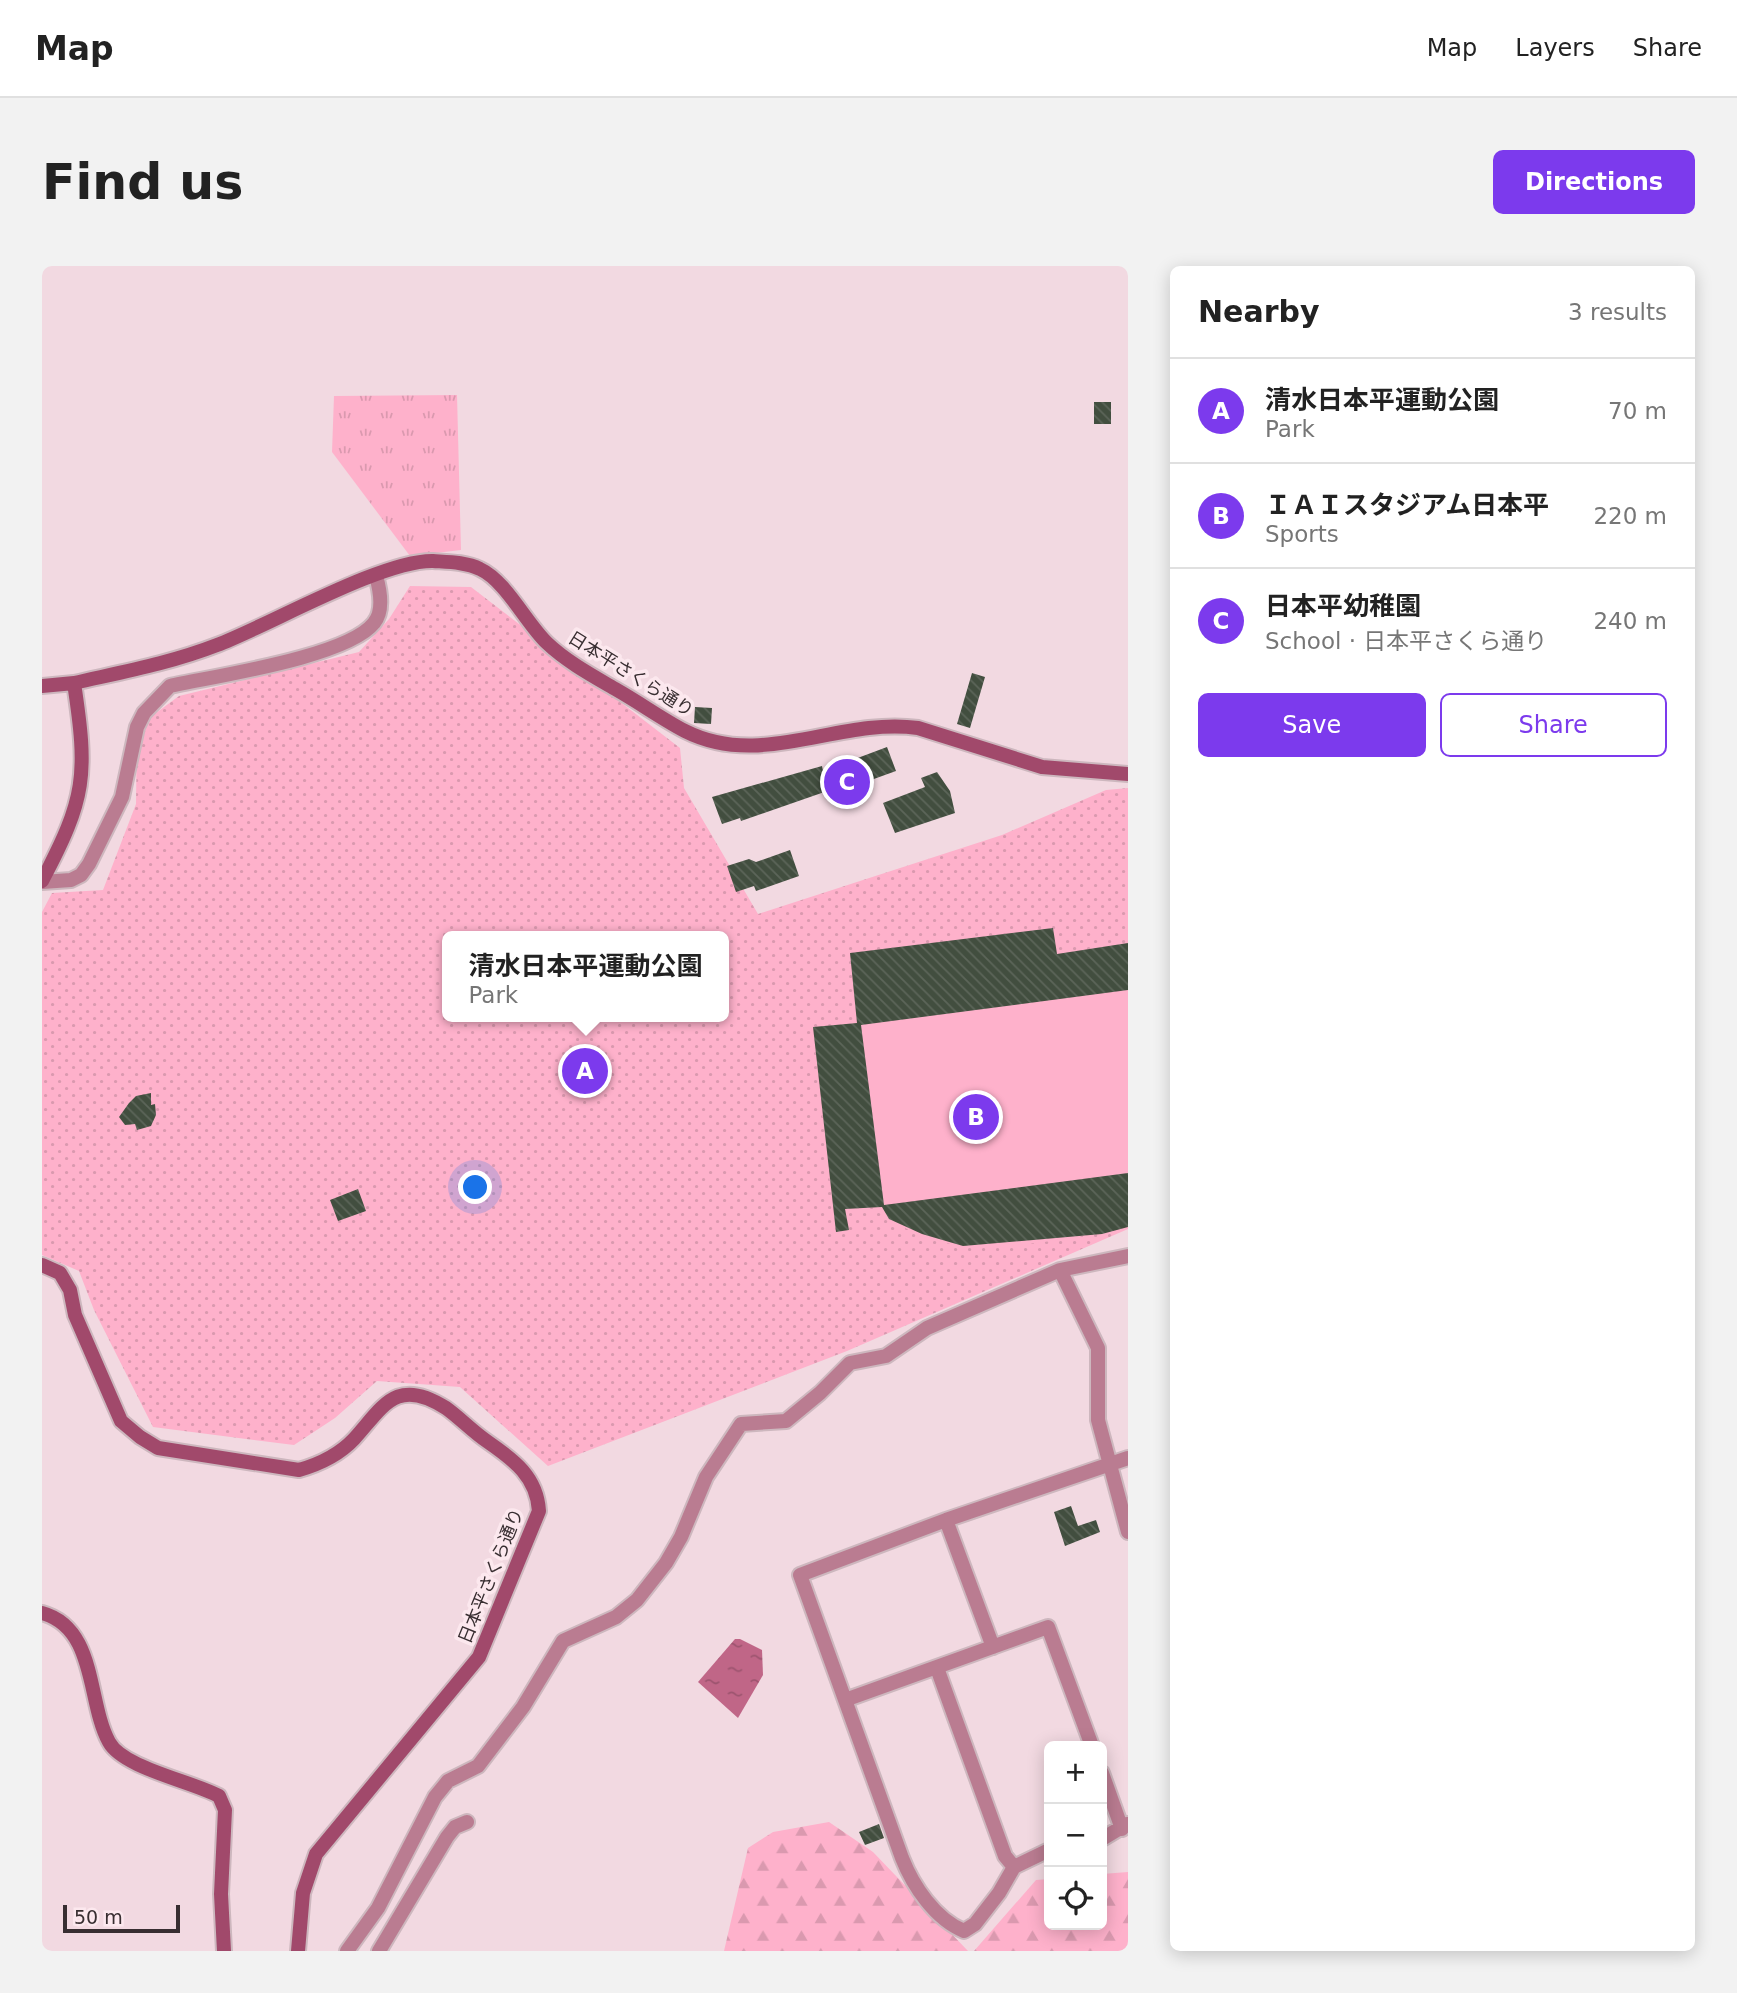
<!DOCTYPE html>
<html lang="en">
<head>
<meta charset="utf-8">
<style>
  :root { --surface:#fff; --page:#f2f2f2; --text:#222; --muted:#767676; --line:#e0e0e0; --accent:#7c3aed }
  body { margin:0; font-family:"DejaVu Sans","Noto Sans JP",sans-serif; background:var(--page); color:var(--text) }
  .controls { position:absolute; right:21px; bottom:21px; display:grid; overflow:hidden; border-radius:10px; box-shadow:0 4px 18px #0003 }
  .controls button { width:63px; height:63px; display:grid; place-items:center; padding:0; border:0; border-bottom:2px solid var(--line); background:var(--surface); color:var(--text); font:35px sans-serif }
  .scale { position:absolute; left:21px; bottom:18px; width:117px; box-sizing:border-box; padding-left:7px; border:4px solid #382e31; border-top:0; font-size:19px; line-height:24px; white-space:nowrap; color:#382e31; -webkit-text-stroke:5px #fce8ee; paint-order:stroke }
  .you { position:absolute; left:434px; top:922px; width:24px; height:24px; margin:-18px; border:5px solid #fff; border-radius:50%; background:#1a73e8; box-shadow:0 0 0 10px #1a73e833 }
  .badge { display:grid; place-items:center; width:46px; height:46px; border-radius:50%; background:var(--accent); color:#fff; font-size:23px; font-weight:700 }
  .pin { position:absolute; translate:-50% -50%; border:4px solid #fff; box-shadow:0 2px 7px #0006 }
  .popup { position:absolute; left:400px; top:665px; width:287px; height:91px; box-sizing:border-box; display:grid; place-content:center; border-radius:10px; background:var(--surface); filter:drop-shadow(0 2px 5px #0005); font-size:23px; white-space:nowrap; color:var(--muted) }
  .popup b { font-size:26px; color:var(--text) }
  .popup::after { content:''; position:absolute; left:50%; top:100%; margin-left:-14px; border:14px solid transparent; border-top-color:var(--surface) }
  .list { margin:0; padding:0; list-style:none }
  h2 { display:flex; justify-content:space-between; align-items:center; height:91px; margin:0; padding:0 28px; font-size:30px }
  h2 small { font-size:23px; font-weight:400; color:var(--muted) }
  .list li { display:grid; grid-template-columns:46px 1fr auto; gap:21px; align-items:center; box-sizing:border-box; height:105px; padding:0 28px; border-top:2px solid var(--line) }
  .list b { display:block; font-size:26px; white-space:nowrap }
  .list p { margin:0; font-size:23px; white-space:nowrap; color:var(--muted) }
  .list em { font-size:23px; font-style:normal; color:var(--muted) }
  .actions { display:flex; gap:14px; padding:21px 28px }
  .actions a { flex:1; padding:16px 0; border:2px solid var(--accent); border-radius:10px; text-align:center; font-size:24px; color:var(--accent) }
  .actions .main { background:var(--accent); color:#fff }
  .icon { flex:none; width:38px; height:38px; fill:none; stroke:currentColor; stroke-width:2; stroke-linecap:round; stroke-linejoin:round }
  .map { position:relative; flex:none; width:1086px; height:1685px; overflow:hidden; border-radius:10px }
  header { display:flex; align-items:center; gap:42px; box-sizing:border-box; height:98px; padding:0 35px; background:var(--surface); border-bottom:2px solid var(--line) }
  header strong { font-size:33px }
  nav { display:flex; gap:38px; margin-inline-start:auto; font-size:24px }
  .intro { display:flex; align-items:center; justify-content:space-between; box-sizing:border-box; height:168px; padding:0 42px }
  h1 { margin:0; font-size:49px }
  .button { padding:18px 32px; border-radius:10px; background:var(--accent); color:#fff; font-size:24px; font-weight:700 }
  main { display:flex; gap:42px; padding:0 42px }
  aside { flex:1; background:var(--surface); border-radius:10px; box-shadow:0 4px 18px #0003 }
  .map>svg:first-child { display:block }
  .grass { fill:url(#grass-tufts) }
  .forest { fill:url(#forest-firs) }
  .park { fill:url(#park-dots); fill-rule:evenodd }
  .garden { fill:#feb1cb }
  .water { fill:url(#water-ripples) }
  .building { fill:url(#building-back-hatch) }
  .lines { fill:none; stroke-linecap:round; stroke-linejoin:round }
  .street-casing { stroke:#cdb7be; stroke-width:18 }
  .secondary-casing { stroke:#cdb7be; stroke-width:18 }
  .street { stroke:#ba7c91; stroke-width:14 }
  .secondary { stroke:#a1496b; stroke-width:14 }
  .labels { text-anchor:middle; stroke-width:7; stroke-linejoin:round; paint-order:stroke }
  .street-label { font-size:18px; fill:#382e31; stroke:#fce8ee }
</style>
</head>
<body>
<header>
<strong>Map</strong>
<nav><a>Map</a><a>Layers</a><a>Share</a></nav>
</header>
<div class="intro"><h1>Find us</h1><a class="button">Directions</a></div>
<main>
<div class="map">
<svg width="1086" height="1685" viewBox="0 0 1086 1685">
  <defs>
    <pattern id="grass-tufts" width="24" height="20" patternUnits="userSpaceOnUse" patternTransform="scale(1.75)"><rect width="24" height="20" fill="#feb1cb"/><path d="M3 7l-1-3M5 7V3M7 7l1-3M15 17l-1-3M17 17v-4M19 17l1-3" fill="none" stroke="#da99af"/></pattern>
    <pattern id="forest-firs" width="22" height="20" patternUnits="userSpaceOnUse" patternTransform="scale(1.75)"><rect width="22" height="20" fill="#feb1cb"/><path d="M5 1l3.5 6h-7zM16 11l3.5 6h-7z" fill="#da99af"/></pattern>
    <pattern id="park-dots" width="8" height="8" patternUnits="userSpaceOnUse" patternTransform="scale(1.75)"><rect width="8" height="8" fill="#feb1cb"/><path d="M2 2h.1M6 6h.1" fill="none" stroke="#da99af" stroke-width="1.8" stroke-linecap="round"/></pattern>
    <pattern id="water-ripples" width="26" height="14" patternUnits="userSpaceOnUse" patternTransform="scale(1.75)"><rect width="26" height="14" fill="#c06687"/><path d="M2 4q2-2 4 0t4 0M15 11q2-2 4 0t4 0" fill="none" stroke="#9d546f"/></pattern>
    <pattern id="building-back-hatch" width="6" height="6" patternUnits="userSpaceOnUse" patternTransform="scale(1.75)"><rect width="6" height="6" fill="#424e3f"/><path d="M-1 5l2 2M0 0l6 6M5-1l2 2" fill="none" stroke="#5c6559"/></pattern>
  </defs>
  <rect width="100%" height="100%" fill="#f2d9e1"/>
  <path class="grass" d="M415,129L419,284L368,290L290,186L292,130Z"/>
  <path class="forest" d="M787,1556L831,1586L926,1685H682L706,1582L731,1566Z
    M1086,1606V1685H932L994,1614L1007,1613V1659H1060V1608Z"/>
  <path class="park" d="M368,320L429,321L638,482L642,522L716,648L960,569L1064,524L1086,522V963L805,1085L506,1200L418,1121L335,1115L293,1152L252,1179L111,1161L52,1044L37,1005L0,989V646L10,627L61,624L94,538L95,461L137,430L317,386L347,353ZM405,670H681V751H405Z"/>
  <path class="garden" d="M1011,662L1015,688L1086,677V961C1049,970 956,985 920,980C894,976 853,964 840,941L791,944L771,761L815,757L808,687Z"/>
  <path class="water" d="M693,1373H698L720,1384L721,1409L696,1452L656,1416Z"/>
  <path class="building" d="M1052,136H1069V158H1052Z
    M930,407L943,411L928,462L915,458Z
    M653,441L670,442L669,458L652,457Z
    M845,481L854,505L793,527L791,523L699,555L698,552L680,558L670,531L780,500L781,505Z
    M895,506L908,525L913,547L853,567L841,537L883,521L879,512Z
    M748,584L757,610L714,625L712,620L694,626L685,600L707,593L714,596Z
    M1011,662L1015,688L1086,677V724L819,759L842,939L1086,907V961L1060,968L921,980L880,968L847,953L840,941L803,943L807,964L794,966L771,761L815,757L808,687Z
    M109,827V839L113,838L114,849L109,860L95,864L93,858L83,859L77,851L87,837L94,830Z
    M316,923L324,945L296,955L288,934Z
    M1029,1240L1036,1260L1054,1254L1058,1266L1023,1280L1012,1246Z
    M837,1558L842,1572L823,1579L817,1566Z"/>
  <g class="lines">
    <defs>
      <path id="street" d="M0,616L29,614L39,609L47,598L80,531L95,461L102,447L128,420C173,410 305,391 332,357C342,345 338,324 334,310
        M1018,1004L1056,1082V1154L1086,1266
        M904,1254L951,1381
        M895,1402L963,1590L972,1601
        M803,1434L1006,1361L1050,1480
        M1060,1507L1080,1563
        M1060,1573L1085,1558
        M1007,1584L972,1601L957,1627L933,1658L922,1665C893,1653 871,1620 860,1592L758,1309L904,1254L1086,1192
        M305,1685L336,1642L393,1531L406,1515L436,1500L481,1441L521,1375L574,1351L595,1334L624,1297L639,1271L664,1211L699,1158L744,1155L778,1127L808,1097L844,1090L885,1062L1018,1004L1086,990
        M337,1685L405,1571L413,1561L425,1556"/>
      <path id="secondary" d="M0,420L32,417
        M0,615C44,532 46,509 32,417C80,406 129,397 175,379C228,359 340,294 391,295C406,296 424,296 438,303C464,315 484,357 505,377C525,396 551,410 575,424C598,437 620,453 643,465C720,504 796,451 876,462L1000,501L1086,508
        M0,999L18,1007L28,1024L33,1049L79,1155L98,1171L116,1182L257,1204C278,1198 297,1189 312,1173C341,1141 354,1110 404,1142C418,1152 431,1166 446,1176C472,1194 495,1211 497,1245L437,1391L274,1588L261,1627L256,1685
        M0,1347C55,1362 45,1436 67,1476C81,1502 149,1515 177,1530L183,1544L179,1628L182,1685"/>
    </defs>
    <use href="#street" class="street-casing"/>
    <use href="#secondary" class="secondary-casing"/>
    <use href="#street" class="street"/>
    <use href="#secondary" class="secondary"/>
  </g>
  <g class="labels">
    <g class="street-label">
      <text transform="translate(589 408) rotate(32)" y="6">日本平さくら通り</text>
      <text transform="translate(449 1310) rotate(-68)" y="6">日本平さくら通り</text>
    </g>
  </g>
</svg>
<div class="controls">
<button>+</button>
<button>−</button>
<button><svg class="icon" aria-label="locate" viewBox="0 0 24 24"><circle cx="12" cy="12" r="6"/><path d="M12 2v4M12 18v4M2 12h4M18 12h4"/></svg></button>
</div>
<div class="scale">50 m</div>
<div class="you"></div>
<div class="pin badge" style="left:543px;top:805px">A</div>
<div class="popup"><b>清水日本平運動公園</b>Park</div>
<div class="pin badge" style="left:934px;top:851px">B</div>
<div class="pin badge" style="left:805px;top:516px">C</div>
</div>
<aside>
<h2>Nearby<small>3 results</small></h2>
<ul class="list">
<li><span class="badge">A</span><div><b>清水日本平運動公園</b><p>Park</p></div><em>70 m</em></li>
<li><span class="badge">B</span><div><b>ＩＡＩスタジアム日本平</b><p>Sports</p></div><em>220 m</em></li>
<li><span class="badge">C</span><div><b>日本平幼稚園</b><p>School · 日本平さくら通り</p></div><em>240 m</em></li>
</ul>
<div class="actions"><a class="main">Save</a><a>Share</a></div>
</aside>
</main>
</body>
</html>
